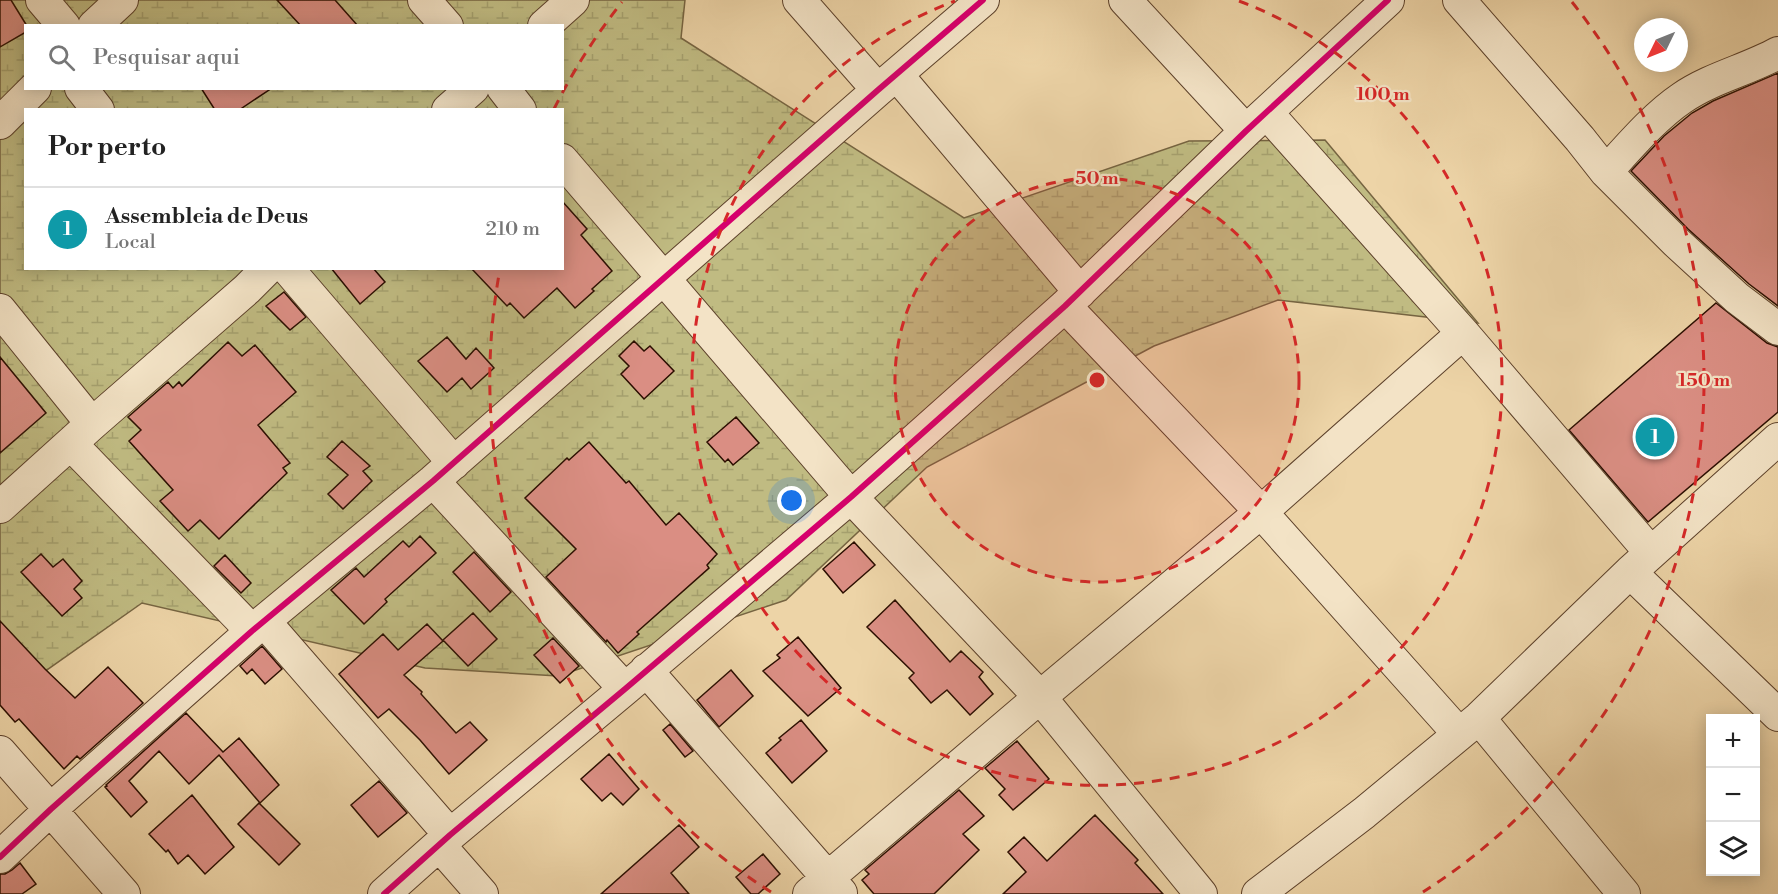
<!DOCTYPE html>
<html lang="pt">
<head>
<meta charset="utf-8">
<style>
  :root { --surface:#fff; --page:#f2f2f2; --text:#222; --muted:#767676; --line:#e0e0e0; --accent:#8f2418 }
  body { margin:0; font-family:"Libre Bodoni",serif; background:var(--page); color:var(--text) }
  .controls { position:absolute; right:18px; bottom:18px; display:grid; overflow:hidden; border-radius:0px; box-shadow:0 3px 15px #0003 }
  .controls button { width:54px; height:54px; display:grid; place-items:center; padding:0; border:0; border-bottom:2px solid var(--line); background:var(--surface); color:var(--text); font:30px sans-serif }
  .compass { position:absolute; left:1634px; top:18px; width:54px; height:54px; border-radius:50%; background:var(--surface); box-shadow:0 3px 15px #0003; rotate:227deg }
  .you { position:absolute; left:792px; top:501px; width:21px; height:21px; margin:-15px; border:4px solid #fff; border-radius:50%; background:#1a73e8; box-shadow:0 0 0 9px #1a73e833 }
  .badge { display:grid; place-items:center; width:39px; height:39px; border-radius:50%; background:var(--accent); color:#fff; font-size:20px; font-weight:700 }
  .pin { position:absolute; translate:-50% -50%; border:3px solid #fff; box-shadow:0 2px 6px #0006 }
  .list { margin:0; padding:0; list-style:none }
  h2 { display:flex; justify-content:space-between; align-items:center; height:78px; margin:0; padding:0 24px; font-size:26px }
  h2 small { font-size:20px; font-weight:400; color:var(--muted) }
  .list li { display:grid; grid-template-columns:39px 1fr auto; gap:18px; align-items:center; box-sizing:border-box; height:84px; padding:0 24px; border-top:2px solid var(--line) }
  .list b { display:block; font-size:22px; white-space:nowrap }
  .list p { margin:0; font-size:20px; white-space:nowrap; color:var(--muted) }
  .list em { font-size:20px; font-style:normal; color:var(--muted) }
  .icon { flex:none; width:33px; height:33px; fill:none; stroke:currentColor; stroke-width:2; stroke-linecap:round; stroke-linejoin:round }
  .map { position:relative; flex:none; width:1778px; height:894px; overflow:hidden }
  .search { position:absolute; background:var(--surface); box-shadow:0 3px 15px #0003; left:24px; top:24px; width:540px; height:66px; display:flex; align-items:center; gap:15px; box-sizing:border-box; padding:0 21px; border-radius:0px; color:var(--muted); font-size:22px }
  .panel { position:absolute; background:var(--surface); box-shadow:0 3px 15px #0003; left:24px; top:108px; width:540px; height:162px; border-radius:0px }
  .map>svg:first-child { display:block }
  .wetland { fill:url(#wetland-marsh); stroke:#766441; stroke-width:1.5; fill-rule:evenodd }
  .building { fill:#da8e83; stroke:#2b0e00; stroke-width:1.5 }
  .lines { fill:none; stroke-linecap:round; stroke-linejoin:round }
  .minor-casing { stroke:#5c402a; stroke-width:34 }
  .minor { stroke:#f3e3c6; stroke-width:32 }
  .cycleway-casing { stroke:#f3e3c6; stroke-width:10 }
  .cycleway { stroke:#d6006c; stroke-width:6 }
  .ring { fill:none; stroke:#d62828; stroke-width:3; stroke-dasharray:10 8 }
  .centre { fill:#d62828; stroke:#f3e3c6; stroke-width:3 }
  .ring-label { font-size:18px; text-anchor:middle; font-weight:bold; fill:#d62828; stroke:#f3e3c6; stroke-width:4.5; stroke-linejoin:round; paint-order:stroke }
</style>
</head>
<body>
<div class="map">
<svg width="1778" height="894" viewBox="0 0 1778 894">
  <defs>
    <pattern id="wetland-marsh" width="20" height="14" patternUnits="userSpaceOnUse" patternTransform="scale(1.5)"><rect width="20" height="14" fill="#c0bb82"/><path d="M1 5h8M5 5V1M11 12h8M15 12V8" fill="none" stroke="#a5a06e"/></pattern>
  </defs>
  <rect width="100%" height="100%" fill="#edd4a7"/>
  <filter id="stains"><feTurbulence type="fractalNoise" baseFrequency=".00333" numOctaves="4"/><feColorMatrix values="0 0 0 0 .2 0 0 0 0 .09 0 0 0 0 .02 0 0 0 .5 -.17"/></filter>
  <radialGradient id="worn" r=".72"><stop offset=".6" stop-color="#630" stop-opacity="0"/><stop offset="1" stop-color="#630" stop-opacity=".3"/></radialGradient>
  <path class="wetland" d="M0,0H685L681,38L964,218L1189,141L1325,140L1478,323L1278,300L1154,346L927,467L786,600L558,676L425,668L142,603L0,703ZM26,26H562V88H26ZM26,110H562V268H26Z"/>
  <path class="building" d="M0,0H11L27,26L26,32L0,47Z
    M277,0H335L358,26H301Z
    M1778,73V306L1749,284L1688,229L1631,171L1664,136L1692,113L1713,101Z
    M201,88H272L239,110H215Z
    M562,201L587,229L581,235L612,271L592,289L594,291L575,308L557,288L524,318L510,303L507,306L471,268H562Z
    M331,268H373L385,282L360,304Z
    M284,292L306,317L290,330L266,306Z
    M1716,303L1767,343L1778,347V412L1648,522L1569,430Z
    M447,337L466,359L476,348L494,368L471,389L462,378L447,392L418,361Z
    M634,341L644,351L650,346L674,371L644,399L621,374L629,366L619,356Z
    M228,342L242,356L255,345L296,392L258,425L290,463L283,468L287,473L219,539L200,520L188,531L160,501L173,490L129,441L141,430L128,417L168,382L173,388L179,382L182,386Z
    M0,357L46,413L0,453Z
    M736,417L759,443L733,465L728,459L725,462L707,442Z
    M342,441L370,466L363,471L372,481L343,509L328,494L348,475L327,457Z
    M589,442L626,483L629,481L666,525L679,513L717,554L707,565L709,568L637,632L639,634L618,653L607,640L606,642L546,577L576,549L525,498L567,458L569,460Z
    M420,536L436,553L385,599L387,602L364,624L331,590L356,568L364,577L403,541L409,547Z
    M854,542L875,565L843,593L823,569Z
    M474,552L511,592L490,612L453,572Z
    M41,554L53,567L63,559L82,581L74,589L82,598L62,616L21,572Z
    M225,555L251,583L241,593L214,566Z
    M895,600L950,662L961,651L983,672L979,677L993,694L970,715L947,690L931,703L909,678L914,673L867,627Z
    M473,613L497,639L468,666L443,640Z
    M0,621L45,669L75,698L108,667L143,703L80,759L77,756L64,769L19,719L15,722L0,705Z
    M427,624L443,641L404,675L422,692L421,694L456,733L470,722L487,740L449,774L420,740L389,709L378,718L339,674L383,634L398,650Z
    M798,637L841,688L808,716L763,671L780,658L777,655Z
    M553,638L579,666L560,683L534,655Z
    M262,646L282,669L265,684L252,669L247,674L240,666Z
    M731,670L753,696L719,727L697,700Z
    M186,713L223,752L239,738L279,785L260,803L219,755L189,784L159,751L129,781L147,802L131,817L105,787L107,786L106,785Z
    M801,720L827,751L792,783L766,753L781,740L779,738Z
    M670,724L693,751L685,757L663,730Z
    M1017,741L1049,779L1013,810L999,795L1005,789L985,768Z
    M609,754L639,789L623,805L611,793L602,801L581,779Z
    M379,781L407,813L378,837L351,805Z
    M959,790L984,816L963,834L979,850L934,894H874L862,880L869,874L865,870Z
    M192,795L234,847L205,874L188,855L178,864L168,850L166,852L149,834Z
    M259,803L300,844L279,865L238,824Z
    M1095,815L1138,860L1135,863L1163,894H1003L1026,872L1008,852L1024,837L1047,861Z
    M679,825L699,847L671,873L689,894H601Z
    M763,854L780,874L758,894H751L736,877Z
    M20,863L36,884L22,894H0V874H5L12,870Z"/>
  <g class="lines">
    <defs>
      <path id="minor" d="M42,0L64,26
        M424,0L447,26
        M799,0L878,90
        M1125,0L1246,131
        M1459,0L1580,139L1606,172L1676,242L1737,298L1778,329
        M94,26L122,0
        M544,26L573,0
        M897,75L1080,292
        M81,88L98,110
        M503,88L520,110
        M448,110L473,88
        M1267,113L1463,333L1651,553
        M0,123L35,88
        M562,160L851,497L1040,697L1201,894
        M1606,172C1629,147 1654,117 1682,98C1711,78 1747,70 1778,53
        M287,268L454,463
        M1065,306L1261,512L1459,734
        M0,310L92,424
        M71,444L252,631
        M433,481L625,689
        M0,507L92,424L247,289L268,268
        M1630,572L1778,715
        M264,621L450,835
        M646,670L841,893
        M1479,718L1624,894
        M0,752L124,894
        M440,846L482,894
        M0,857L51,809L252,631L433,481L878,90L983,0
        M384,894L450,835L625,689L851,497L1065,306L1246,131L1388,0
        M809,894L1040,697L1261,512L1463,333
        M1258,894L1364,813L1479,718L1630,572L1778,439"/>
    </defs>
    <use href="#minor" class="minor-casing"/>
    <use href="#minor" class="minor"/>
    <defs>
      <path id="cycleway" d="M0,857L51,809L252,631L433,481L878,90L983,0
        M384,894L450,835L625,689L851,497L1065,306L1246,131L1388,0"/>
    </defs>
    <use href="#cycleway" class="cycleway-casing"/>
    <use href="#cycleway" class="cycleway"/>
  </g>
  <circle cx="1097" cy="380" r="202" fill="#d62828" fill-opacity=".12"/>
  <g class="ring">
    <circle cx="1097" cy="380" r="202"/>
    <path d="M1239 1A405 405 0 1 1 955 1"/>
    <path d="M771 892A607 607 0 0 1 500 269M554 109A607 607 0 0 1 622 2M1572 2A607 607 0 0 1 1423 892"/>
  </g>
  <circle cx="1097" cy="380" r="9" class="centre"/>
  <g class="ring-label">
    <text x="1383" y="100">100 m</text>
    <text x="1097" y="184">50 m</text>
    <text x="1704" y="386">150 m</text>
  </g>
  <rect width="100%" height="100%" filter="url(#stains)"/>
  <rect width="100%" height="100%" fill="url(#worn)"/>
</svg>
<div class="controls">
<button>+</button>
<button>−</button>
<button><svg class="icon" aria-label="layers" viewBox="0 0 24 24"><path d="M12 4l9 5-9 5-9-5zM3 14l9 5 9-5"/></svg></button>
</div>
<svg class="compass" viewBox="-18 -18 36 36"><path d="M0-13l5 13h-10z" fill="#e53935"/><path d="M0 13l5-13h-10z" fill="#767676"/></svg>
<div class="you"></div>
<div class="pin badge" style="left:1655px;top:437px;background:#0f9aa8">1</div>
<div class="search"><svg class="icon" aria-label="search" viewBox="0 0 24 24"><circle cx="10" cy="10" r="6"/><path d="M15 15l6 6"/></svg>Pesquisar aqui</div>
<section class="panel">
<h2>Por perto<small></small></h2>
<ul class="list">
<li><span class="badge" style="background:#0f9aa8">1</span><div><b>Assembleia de Deus</b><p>Local</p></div><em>210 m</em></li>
</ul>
</section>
</div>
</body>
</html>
